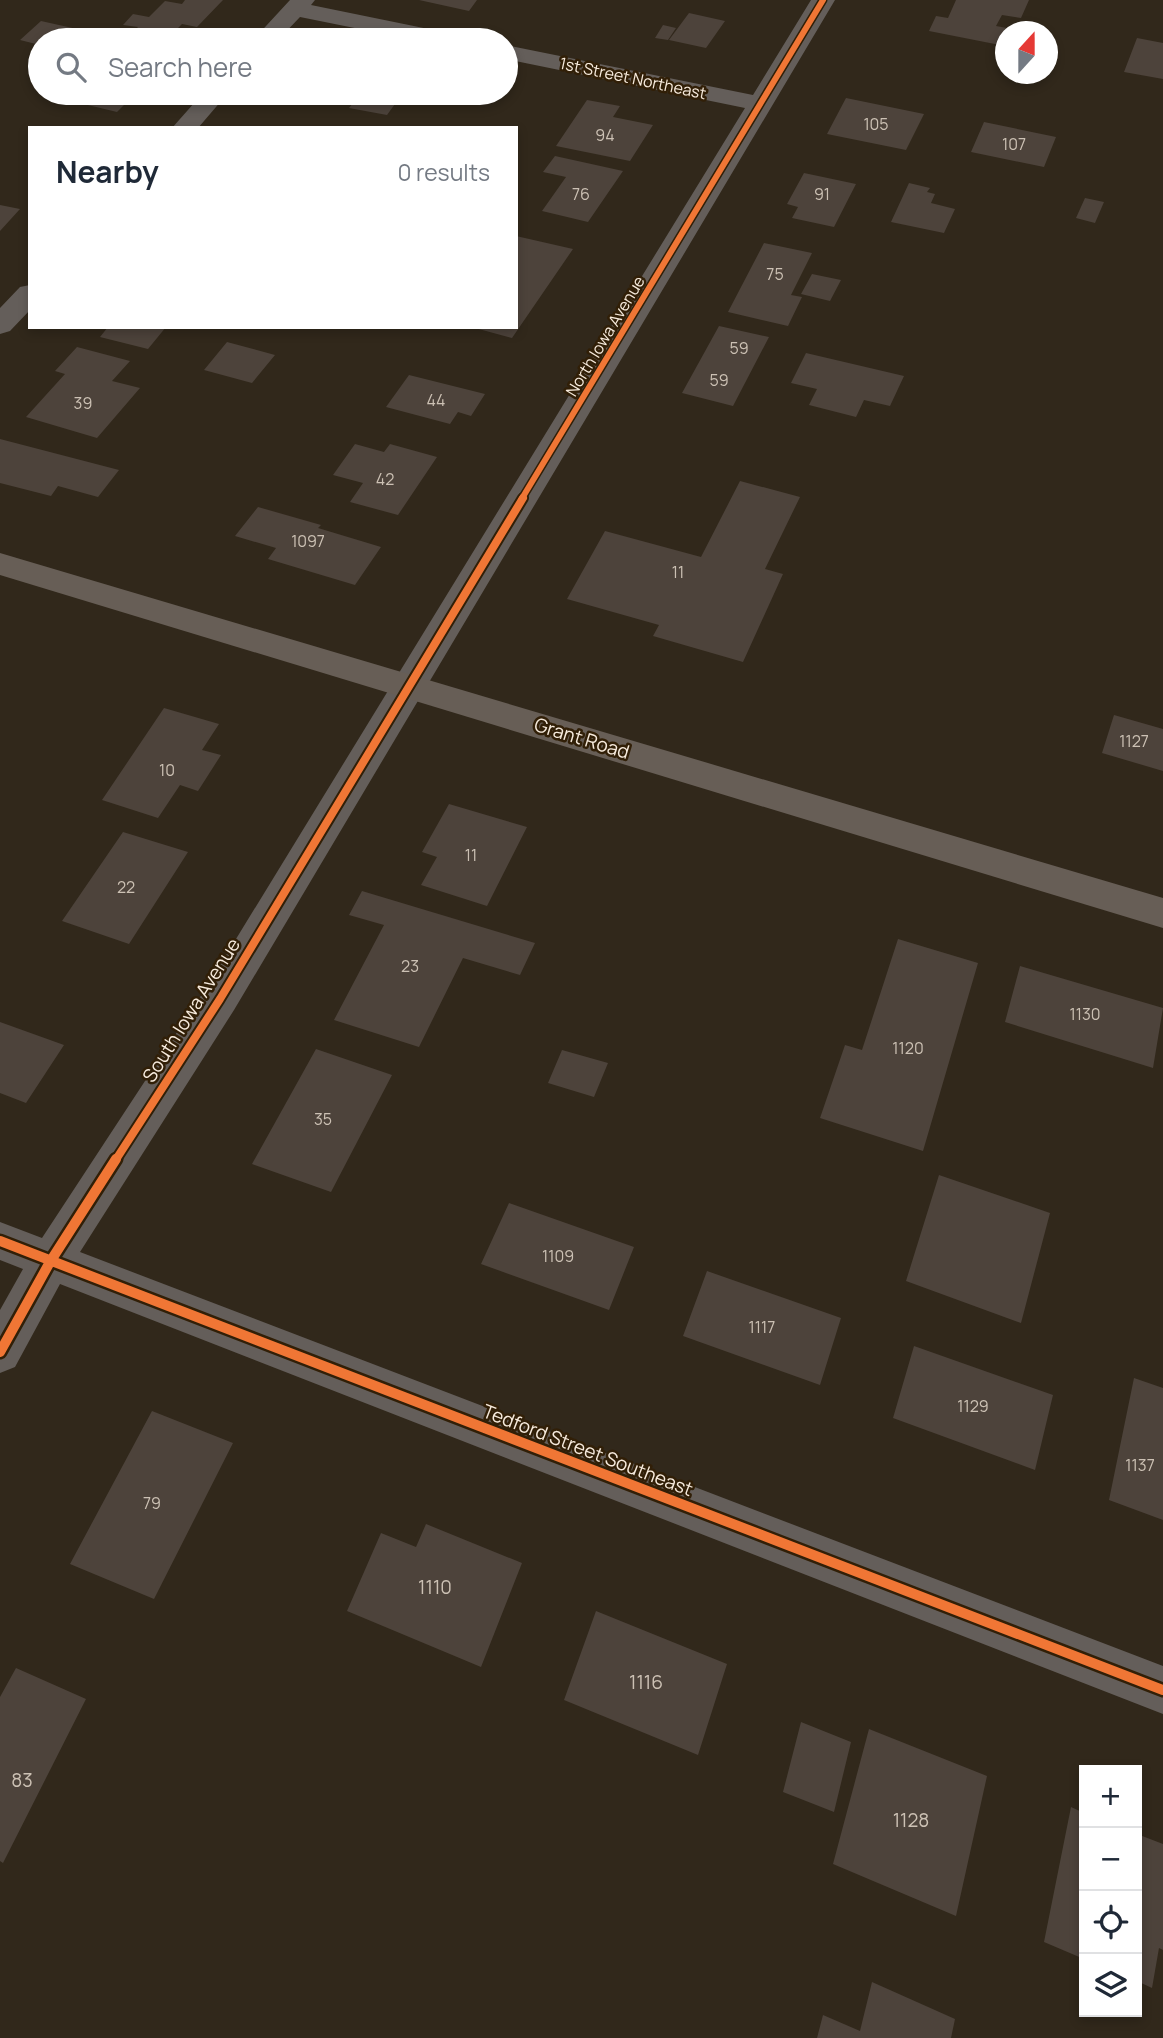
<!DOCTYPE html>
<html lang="en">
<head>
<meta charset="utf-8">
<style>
  :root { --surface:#fff; --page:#f6f6f7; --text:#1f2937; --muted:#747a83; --line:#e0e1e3 }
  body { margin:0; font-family:Manrope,sans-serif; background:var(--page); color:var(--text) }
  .controls { position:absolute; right:21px; bottom:21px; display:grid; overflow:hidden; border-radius:0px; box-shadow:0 4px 10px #0003 }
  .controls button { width:63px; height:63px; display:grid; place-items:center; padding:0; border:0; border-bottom:2px solid var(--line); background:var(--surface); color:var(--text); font:35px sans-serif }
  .compass { position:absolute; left:995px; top:21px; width:63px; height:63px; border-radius:50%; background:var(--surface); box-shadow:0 4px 10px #0003; rotate:21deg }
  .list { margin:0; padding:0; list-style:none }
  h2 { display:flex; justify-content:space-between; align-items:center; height:91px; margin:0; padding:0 28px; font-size:30px }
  h2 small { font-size:23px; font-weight:400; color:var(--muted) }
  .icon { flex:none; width:38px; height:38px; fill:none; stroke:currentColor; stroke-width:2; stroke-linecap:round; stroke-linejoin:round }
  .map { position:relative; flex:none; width:1163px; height:2038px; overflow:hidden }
  .search { position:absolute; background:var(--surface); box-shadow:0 4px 10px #0003; left:28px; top:28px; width:490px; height:77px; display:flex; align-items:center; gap:18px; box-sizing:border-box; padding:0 24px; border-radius:38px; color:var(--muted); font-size:26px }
  .panel { position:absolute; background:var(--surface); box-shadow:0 4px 10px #0003; left:28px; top:126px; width:490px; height:203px; border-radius:0px }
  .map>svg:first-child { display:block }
  .building { fill:#4d433b }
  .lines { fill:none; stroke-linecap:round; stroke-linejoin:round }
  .minor { fill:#645e5a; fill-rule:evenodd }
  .major { fill:#675e56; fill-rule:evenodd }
  .cycleway-far2-casing { stroke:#311f07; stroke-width:9 }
  .cycleway-far1-casing { stroke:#311f07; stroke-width:12 }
  .cycleway-casing { stroke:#311f07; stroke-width:15 }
  .cycleway-far2 { stroke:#f07635; stroke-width:6 }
  .cycleway-far1 { stroke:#f07635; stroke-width:8 }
  .cycleway { stroke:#f07635; stroke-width:10 }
  .labels { text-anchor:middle; stroke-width:5; stroke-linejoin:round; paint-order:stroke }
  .far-street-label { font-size:16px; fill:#f7ebdd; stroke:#311f07 }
  .number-label { font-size:16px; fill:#ccc1b4 }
  .street-label { font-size:19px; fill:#f7ebdd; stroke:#311f07 }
  .near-number-label { font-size:19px; fill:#ccc1b4 }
</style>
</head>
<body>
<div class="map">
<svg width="1163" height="2038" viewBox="0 0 1163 2038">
  <rect width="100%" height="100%" fill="#31281b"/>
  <path class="building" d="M185,0H223L197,27L182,24L168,38L134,31L138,27L123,25L133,14L149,17L165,1L182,4Z
    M419,0H477L469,11Z
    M956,0H1029L1021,18L1002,15L996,26L1007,28L1000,45L929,31L936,16L948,18Z
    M689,13L725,21L706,48L669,40Z
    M41,21L104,35L98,40H40V45L20,40Z
    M663,25L676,28L668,40L655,38Z
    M1137,38L1163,43V79L1124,72Z
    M75,93H136L117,112L67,100Z
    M361,93H403L387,115L349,108Z
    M846,98L924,114L906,150L827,134Z
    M587,100L620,106L613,117L653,125L630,161L556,146Z
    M984,122L1056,137L1044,167L971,152Z
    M555,156L623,171L588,222L542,211L566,177L543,172Z
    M804,173L856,184L834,227L792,218L798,207L787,204Z
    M909,183L930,188L927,192L935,194L931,203L955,209L944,233L891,222Z
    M1085,198L1104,202L1095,223L1076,218Z
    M0,205L20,209L0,231Z
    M516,236L573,249L512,338L475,328L516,327Z
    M764,243L812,253L791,295L802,297L788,326L728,312Z
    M812,274L841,280L830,301L801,294Z
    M719,326L769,337L733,406L682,393Z
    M108,327H166L148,349L100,337Z
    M227,342L275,355L252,383L204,370Z
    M77,347L130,361L112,381L140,388L97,438L26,417L65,374L55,371Z
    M806,353L904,376L890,406L864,400L856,417L809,405L817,389L791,383Z
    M409,375L485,394L471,416L458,412L450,424L386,407Z
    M0,439L119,470L98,497L58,486L51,496L0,483Z
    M355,444L384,452L390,444L437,457L398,515L350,502L363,483L333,475Z
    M740,481L800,497L765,569L783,574L743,662L653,636L659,625L567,599L605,531L701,557Z
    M258,507L321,525L318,528L381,547L355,585L268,559L276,548L235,536Z
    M164,708L219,724L202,750L221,755L198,791L180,785L158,818L102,800Z
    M1114,715L1163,729V771L1102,753Z
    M449,804L527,827L487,906L421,885L437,857L422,852Z
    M123,832L188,852L129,944L62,921Z
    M362,891L535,943L520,975L463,958L419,1047L334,1020L384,925L349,915Z
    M898,939L978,963L923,1151L820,1118L845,1045L862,1050Z
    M1020,966L1163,1008L1153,1068L1005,1022Z
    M0,1022L64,1045L26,1103L0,1093Z
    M316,1049L392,1075L331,1192L252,1164Z
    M562,1050L608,1063L594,1097L548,1083Z
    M939,1175L1050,1213L1021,1323L906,1281Z
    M509,1203L634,1247L609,1310L481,1264Z
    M707,1271L841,1318L820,1385L683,1336Z
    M914,1346L1053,1395L1035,1470L893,1418Z
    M1134,1378L1163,1388V1520L1109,1500Z
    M152,1411L233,1443L154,1599L70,1564Z
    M426,1524L522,1563L481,1667L347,1611L381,1533L416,1547Z
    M596,1611L727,1664L698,1755L564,1700Z
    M16,1668L86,1699L3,1863L0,1861V1697Z
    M801,1722L851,1742L834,1812L783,1792Z
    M869,1729L987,1776L956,1916L833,1864Z
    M1071,1807L1084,1813V1959L1044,1942Z
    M1137,1834L1163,1844V1950L1159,1948L1152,1988L1137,1981Z
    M872,1982L955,2019L951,2038H817L823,2015L860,2031Z"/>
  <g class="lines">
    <path class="minor" d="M290,0H315L311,5L448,33L456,35L460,40H414L300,17L278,40H253Z
      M811,0H835L234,1010L80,1252L1163,1666V1714L60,1284L15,1367L0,1373V1310L23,1269L0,1260V1222L42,1238L206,988L745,108L506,59V45L753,95Z
      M203,93H228L198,128H172Z
      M30,285V310L10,331L0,334V308L20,287Z"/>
    <path class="major" d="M0,553L1163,898V928L0,575Z"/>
    <defs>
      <path id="cycleway-far2" d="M521,500L823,0"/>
      <path id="cycleway-far1" d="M115,1161L220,999L523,498"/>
      <path id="cycleway" d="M0,1241L1163,1690
        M0,1352L50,1262L116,1159"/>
    </defs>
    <use href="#cycleway-far2" class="cycleway-far2-casing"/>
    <use href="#cycleway-far1" class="cycleway-far1-casing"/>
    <use href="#cycleway" class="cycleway-casing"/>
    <use href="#cycleway-far2" class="cycleway-far2"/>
    <use href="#cycleway-far1" class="cycleway-far1"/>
    <use href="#cycleway" class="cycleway"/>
  </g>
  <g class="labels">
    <g class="far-street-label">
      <text transform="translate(633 78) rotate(12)" y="6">1st Street Northeast</text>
      <text transform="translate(605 336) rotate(-59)" y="6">North Iowa Avenue</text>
    </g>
    <g class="number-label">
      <text x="876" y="130">105</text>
      <text x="605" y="141">94</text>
      <text x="1014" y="150">107</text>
      <text x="581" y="200">76</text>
      <text x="822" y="200">91</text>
      <text x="775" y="280">75</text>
      <text x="739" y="354">59</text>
      <text x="719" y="386">59</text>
      <text x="436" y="406">44</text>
      <text x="83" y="409">39</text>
      <text x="385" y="485">42</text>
      <text x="308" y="547">1097</text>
      <text x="678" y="578">11</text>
      <text x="1134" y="747">1127</text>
      <text x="167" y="776">10</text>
      <text x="471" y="861">11</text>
      <text x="126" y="893">22</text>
      <text x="410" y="972">23</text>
      <text x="1085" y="1020">1130</text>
      <text x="908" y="1054">1120</text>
      <text x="323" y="1125">35</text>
      <text x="558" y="1262">1109</text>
      <text x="762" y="1333">1117</text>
      <text x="973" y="1412">1129</text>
      <text x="1140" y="1471">1137</text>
      <text x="152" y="1509">79</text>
    </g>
    <g class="street-label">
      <text transform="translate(582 738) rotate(17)" y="7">Grant Road</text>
      <text transform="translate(191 1010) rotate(-58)" y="7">South Iowa Avenue</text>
      <text transform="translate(588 1450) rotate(21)" y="7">Tedford Street Southeast</text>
    </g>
    <g class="near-number-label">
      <text x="435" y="1594">1110</text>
      <text x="646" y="1689">1116</text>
      <text x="22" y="1787">83</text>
      <text x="911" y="1827">1128</text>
    </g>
  </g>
</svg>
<div class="controls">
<button>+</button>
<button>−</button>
<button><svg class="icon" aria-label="locate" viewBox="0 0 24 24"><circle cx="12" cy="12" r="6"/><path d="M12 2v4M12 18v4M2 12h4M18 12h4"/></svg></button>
<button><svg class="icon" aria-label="layers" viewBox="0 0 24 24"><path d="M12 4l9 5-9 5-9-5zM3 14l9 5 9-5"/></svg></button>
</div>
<svg class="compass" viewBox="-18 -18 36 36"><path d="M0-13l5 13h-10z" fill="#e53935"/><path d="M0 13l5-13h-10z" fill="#747a83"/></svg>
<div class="search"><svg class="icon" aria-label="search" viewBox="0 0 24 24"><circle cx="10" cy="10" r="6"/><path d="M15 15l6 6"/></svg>Search here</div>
<section class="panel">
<h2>Nearby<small>0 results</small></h2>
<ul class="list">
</ul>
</section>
</div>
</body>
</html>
